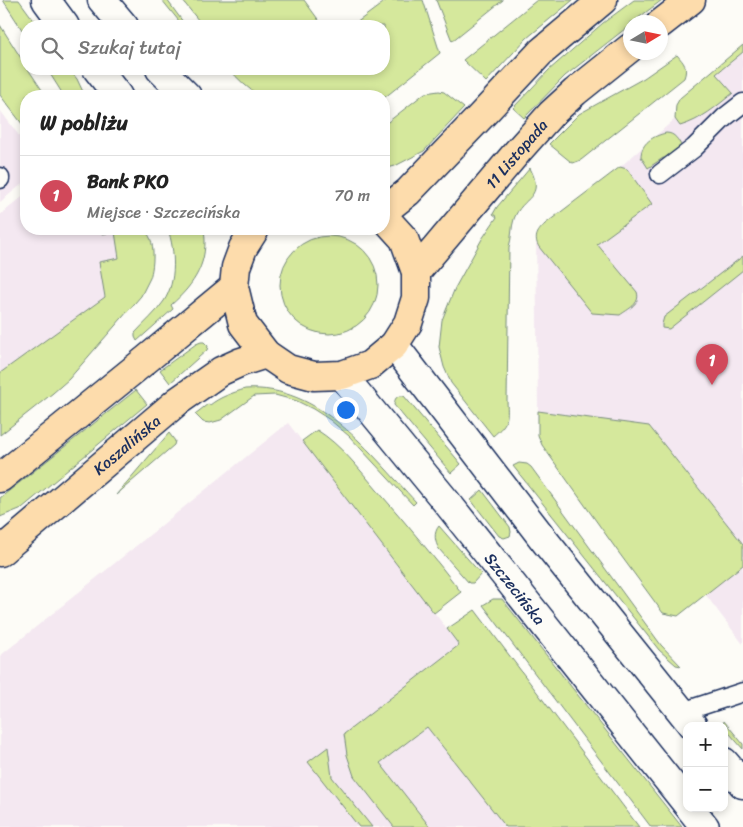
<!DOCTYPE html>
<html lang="pl">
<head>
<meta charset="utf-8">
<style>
  :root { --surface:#fff; --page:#f2f2f2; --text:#222; --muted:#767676; --line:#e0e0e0; --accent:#d1495b }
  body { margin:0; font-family:Sriracha,sans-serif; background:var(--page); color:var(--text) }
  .controls { position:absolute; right:15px; bottom:15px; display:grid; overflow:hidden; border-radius:10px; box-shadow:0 2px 8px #0003 }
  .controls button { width:45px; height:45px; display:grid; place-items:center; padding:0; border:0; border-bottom:1px solid var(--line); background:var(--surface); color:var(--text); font:25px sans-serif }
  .compass { position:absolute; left:623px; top:15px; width:45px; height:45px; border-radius:50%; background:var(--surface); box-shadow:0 2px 8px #0003; rotate:80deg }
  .you { position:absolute; left:345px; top:409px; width:18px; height:18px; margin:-12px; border:4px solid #fff; border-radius:50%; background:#1a73e8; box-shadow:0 0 0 8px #1a73e833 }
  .badge { display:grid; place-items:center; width:32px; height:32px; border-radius:50%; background:var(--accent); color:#fff; font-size:16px; font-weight:700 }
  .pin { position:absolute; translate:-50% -41px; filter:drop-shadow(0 1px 2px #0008) }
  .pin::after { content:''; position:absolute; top:26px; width:18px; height:15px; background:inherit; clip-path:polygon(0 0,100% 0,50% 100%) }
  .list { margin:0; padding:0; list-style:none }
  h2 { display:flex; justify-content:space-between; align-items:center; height:65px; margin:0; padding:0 20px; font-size:21px }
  h2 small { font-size:16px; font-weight:400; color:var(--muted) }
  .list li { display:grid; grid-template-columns:32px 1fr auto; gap:15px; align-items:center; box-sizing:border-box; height:80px; padding:0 20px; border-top:1px solid var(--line) }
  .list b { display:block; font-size:19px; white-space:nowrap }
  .list p { margin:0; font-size:16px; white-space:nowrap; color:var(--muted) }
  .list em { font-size:16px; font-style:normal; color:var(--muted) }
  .icon { flex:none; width:28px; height:28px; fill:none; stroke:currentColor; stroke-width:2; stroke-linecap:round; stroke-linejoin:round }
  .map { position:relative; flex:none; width:743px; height:827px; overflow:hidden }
  .search { position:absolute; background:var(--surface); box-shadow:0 2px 8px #0003; left:20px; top:20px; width:370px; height:55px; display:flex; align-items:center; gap:12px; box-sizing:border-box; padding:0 18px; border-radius:20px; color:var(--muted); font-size:19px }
  .panel { position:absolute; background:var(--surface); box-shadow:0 2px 8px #0003; left:20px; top:90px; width:370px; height:145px; border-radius:20px }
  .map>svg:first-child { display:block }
  .built { fill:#f4e8f1 }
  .green { fill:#d5e89c; stroke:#788c7d }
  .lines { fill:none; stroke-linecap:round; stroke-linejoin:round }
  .service-casing { stroke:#1b2f5e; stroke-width:21 }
  .tertiary-casing { stroke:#1b2f5e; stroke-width:31 }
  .secondary-casing { stroke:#1b2f5e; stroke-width:31 }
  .primary-casing { stroke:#1b2f5e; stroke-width:31 }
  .service { stroke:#fdfcf7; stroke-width:18 }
  .tertiary { stroke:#fdfcf7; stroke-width:28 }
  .secondary { stroke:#fdfcf7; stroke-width:28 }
  .primary { stroke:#fddcac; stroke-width:28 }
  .labels { text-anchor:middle; stroke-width:4; stroke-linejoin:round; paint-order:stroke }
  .street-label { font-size:16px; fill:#1b2f5e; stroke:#fdfcf7 }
</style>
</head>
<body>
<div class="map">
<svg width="743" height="827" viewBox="0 0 743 827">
  <rect width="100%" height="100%" fill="#fdfcf7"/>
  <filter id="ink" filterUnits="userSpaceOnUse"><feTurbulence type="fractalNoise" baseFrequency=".02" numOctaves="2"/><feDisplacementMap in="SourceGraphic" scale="10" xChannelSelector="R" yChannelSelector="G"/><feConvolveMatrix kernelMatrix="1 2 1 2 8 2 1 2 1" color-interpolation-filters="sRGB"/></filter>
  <g filter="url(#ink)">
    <path class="built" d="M743,45V544L649,426L538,411L536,237L538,232L545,224L620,167L675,119L676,105L680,98Z
      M0,110L26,145V181L0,202Z
      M26,194V229H142L148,233L152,247L153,256L150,276L141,296L69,379L53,393L0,435V215Z
      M288,423L447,629L603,827H0V656Z
      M743,565V644L705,594Z"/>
    <path class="green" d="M3,0H19L38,26H26V36Z
      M162,0H167L186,26H183Z
      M182,0H304L323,26H203Z
      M387,0H423L440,53L384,98V96H260C248,89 238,79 229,69H384V26H352Z
      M436,0H503L452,41Z
      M537,0H573L527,38L486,82L463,60Z
      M634,0H662L633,22H630V25L565,76L524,118L513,108L549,70L603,23Z
      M0,25L26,66V69H28L46,96H26V129L0,95Z
      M743,45V52L716,74L733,93C717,106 701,120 680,126L675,119L676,105L680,98Z
      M677,55C684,63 688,67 684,78L581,160L573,163L571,162L549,144L579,114L644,78Z
      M47,69H69L77,79L85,96H64Z
      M439,91L444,92L464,108L424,151L395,166L384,169V125L425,93Z
      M666,133C675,133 678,140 682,147L669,159L663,158L648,168L641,157C641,143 653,136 666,133Z
      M620,167L627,169L652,204L597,244L637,292C641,304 628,309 620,315L592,313L539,247C533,237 538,231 545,224Z
      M530,168C546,199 522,196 514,219C511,228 512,238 509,247L507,401C508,420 508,423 493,436L451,383L444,367L439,347L442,320L455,288L482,239L497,217L493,214L497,207Z
      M101,229C111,229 131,227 140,229C157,232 154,266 150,278C147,284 144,290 141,296L69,379L53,393L0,435V373L105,297L99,262L119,258L115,232L102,234Z
      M168,229H204C209,262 195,284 171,305L173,309L137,341L135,337V333C144,323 156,313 164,301C177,281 175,251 168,229Z
      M280 285a49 49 0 1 1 98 0a49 49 0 1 1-98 0Z
      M743,256V270L669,329L662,328V324L664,317Z
      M201,342H204L208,346L207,350L170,383L160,370L196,344Z
      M245,389C320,384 370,453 416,502L413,505L349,436L330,420L313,409L297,401L275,395L254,396L221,420L210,423L203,422L195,414L208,404L210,405C220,397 232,393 245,389Z
      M136,390L147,404L22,508L0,517V498Z
      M400,396H404L461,464L451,473L394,405C395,400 395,397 400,396Z
      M538,411L649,426L743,544V565L678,616L663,613L619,553L542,445L538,435Z
      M317,430C341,445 359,469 377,490C406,523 434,557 461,592L434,613L302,441Z
      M169,433L175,441L174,445L116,495Z
      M519,463L527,464L531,467L661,645L681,666L676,665L659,650L513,466Z
      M482,490L510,527L511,532L510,536L504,538L499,536L471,500Z
      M439,526L481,574L473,583H469L439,549C435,542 433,533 439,526Z
      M493,599H502L682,827H651L483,605Z
      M475,610L639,827H506L427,727L380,763L430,827H394L354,776L347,755L344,734L459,645L447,629Z
      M724,721L743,744V749L723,726Z
      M328,747L332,777L372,827H359L308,762Z"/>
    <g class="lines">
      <defs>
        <path id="service" d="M660,174L694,148L725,117L743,103
          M0,177V179
          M682,712L743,692"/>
        <g id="tertiary">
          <path d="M394,345L544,540L693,726"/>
          <path id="s1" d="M342,375L449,505L687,804"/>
          <path d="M724,762L743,784"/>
          <path d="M690,808L705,827"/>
        </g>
        <path id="secondary" d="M46,0L65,26
          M102,0L124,26
          M97,69L118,96
          M160,69L187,96"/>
        <g id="primary">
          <path d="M660,24L691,0"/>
          <path d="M384,211L408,192L481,116L541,52L603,0"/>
          <path d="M255,229L243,248L236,267L234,287L243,324L266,354L288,369L314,376L342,375L370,365L394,345L408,323L416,298V272L404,239L384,217"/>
          <path id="s2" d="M416,272L518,151L551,114L575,92L630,48"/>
          <path d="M0,478L147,359L234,287"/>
          <path id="s3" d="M0,552L178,401L221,371L241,362L266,354"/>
        </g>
      </defs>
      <use href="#service" class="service-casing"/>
      <use href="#tertiary" class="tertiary-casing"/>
      <use href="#secondary" class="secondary-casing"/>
      <use href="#primary" class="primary-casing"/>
      <use href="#service" class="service"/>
      <use href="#tertiary" class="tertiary"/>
      <use href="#secondary" class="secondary"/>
      <use href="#primary" class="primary"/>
    </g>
  </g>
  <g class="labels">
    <g class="street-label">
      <text dy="6" stroke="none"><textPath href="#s2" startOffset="155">11 Listopada</textPath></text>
      <text dy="6" stroke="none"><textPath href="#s3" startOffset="166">Koszalińska</textPath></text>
      <text dy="6" stroke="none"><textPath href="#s1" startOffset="275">Szczecińska</textPath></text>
    </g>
  </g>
</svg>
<div class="controls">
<button>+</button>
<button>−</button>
</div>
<svg class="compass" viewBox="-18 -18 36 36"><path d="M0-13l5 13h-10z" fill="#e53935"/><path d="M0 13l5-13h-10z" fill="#767676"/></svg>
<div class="you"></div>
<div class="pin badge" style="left:712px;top:385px">1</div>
<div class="search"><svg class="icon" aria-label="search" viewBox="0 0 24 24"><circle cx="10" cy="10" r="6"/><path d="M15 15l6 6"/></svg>Szukaj tutaj</div>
<section class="panel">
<h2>W pobliżu<small></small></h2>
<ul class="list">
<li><span class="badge">1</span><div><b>Bank PKO</b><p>Miejsce · Szczecińska</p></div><em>70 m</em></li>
</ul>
</section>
</div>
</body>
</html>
